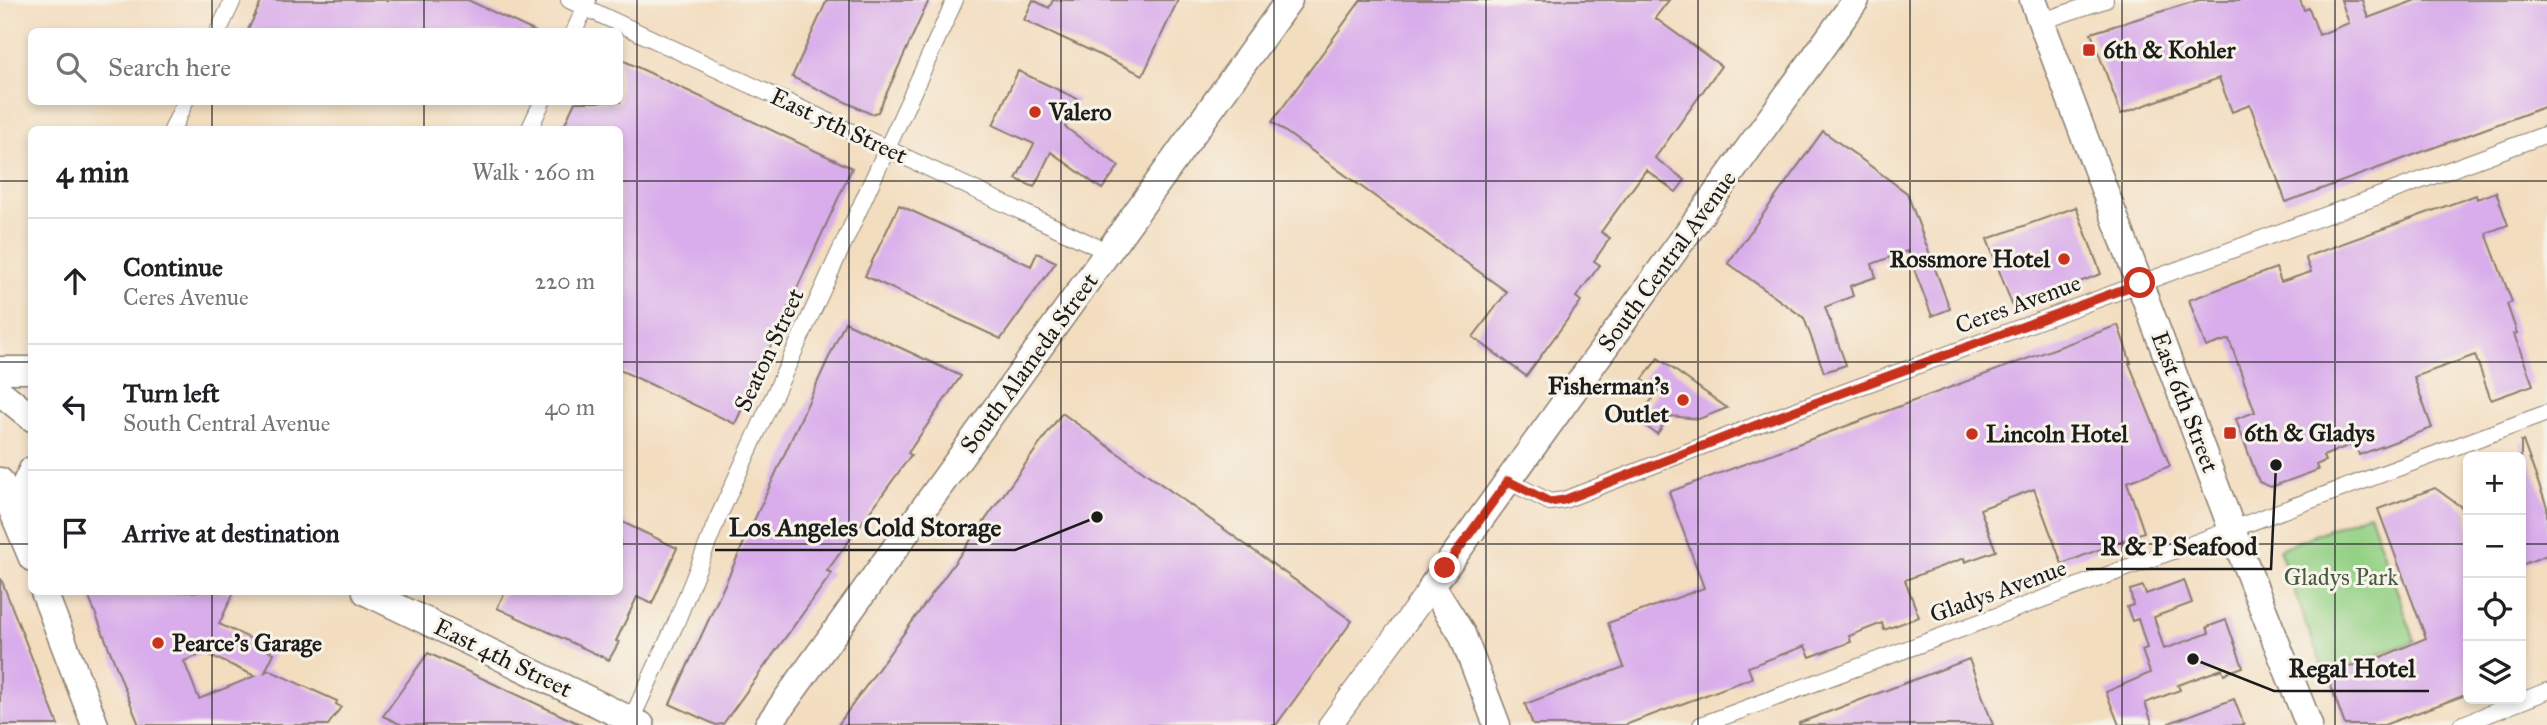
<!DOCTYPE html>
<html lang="en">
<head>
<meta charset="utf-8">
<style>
  :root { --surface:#fff; --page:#f6f6f6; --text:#202124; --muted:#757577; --line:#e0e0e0 }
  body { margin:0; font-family:"IM FELL Great Primer",serif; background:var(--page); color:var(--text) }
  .controls { position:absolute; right:21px; bottom:21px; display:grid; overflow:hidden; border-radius:10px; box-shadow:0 4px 10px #0003 }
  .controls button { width:63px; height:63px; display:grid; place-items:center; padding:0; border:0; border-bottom:2px solid var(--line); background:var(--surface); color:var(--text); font:35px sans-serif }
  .stop { position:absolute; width:21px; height:21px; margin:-16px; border:5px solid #c8321e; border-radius:50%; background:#fff }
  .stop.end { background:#c8321e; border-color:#fff; box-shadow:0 2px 7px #0008 }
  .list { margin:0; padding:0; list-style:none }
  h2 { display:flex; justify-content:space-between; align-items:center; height:91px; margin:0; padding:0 28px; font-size:30px }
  h2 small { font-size:23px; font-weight:400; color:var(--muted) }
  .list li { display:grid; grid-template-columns:46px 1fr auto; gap:21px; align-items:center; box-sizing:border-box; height:126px; padding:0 28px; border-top:2px solid var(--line) }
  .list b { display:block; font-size:26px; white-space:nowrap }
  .list p { margin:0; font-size:23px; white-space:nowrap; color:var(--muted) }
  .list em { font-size:23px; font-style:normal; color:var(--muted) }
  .icon { flex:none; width:38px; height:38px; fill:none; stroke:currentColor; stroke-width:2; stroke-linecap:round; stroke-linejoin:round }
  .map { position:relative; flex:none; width:2547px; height:725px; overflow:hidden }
  .search { position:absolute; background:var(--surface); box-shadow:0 4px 10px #0003; left:28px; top:28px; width:595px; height:77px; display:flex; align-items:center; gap:18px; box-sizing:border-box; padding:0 24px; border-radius:10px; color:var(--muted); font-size:26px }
  .panel { position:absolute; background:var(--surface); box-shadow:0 4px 10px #0003; left:28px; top:126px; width:595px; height:469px; border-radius:10px }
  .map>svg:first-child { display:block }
  .green { fill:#94d186; stroke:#587651; stroke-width:2 }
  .building { fill:#d9adeb; fill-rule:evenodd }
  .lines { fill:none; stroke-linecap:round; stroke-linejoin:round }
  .minor-casing { stroke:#887c6e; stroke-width:18 }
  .secondary-casing { stroke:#887c6e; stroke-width:25 }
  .primary-casing { stroke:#887c6e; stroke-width:29 }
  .minor { stroke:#fff; stroke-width:16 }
  .secondary { stroke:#fff; stroke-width:23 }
  .primary { stroke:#fff; stroke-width:26 }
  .route { stroke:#c8321e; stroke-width:9 }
  .grid { fill:none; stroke:#1c1c1c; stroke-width:2; stroke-opacity:0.55 }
  .poi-dot { fill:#c8321e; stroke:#f7f3e8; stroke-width:2.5 }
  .labels { text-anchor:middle; stroke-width:6; stroke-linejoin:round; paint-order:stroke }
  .poi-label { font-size:24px; font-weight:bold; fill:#1c1c1c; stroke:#f7f3e8; text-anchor:start }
  .street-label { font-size:24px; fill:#1c1c1c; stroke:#f7f3e8 }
  .park-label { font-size:24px; fill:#465b41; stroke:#f7f3e8 }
  .leader { fill:none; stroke:#1c1c1c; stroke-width:2.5 }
  .callout-dot { fill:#1c1c1c; stroke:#f7f3e8; stroke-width:2.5 }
  .callout-label { font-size:26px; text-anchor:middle; font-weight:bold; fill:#1c1c1c; stroke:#f7f3e8; stroke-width:6; stroke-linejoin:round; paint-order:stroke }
</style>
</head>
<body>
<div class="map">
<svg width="2547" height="725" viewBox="0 0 2547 725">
  <rect width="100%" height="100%" fill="#f7f3e8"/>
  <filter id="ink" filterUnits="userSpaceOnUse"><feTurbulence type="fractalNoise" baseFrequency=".0143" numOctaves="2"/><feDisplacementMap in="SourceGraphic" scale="14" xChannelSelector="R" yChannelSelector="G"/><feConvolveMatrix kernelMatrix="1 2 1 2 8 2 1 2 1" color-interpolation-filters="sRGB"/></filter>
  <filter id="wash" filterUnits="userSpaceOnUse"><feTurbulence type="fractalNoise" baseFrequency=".00686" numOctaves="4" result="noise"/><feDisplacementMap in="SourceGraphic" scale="28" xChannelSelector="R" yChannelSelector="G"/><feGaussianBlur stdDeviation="1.57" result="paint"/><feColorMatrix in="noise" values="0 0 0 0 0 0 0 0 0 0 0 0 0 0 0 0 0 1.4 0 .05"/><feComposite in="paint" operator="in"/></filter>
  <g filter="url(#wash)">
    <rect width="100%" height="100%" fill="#f3ddbf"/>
    <path class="green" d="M2369,513L2415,641L2325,674L2279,549Z"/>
    <g id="blocks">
      <path class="building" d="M262,0H468L536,32H247Z
        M827,0H929L878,112L871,114L792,77Z
        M1033,0L1049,8L1053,0H1178L1143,75L1024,20Z
        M1361,0H1669L1655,18L1721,66L1655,158L1685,180L1676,192L1646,170L1601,232L1610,238L1594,261L1600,265L1576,297L1581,301L1526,376L1473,337L1507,292L1272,122Z
        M2199,0H2300L2304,10L2309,8L2319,35L2349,23L2341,0H2362L2368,18L2416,0H2547V106L2286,202L2250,105L2232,112L2219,78L2121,114L2091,33Z
        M620,59L852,168L735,424L620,370V130H562L575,102H620Z
        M1018,71L1078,99L1065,127L1119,166L1102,189L1051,152L1034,187L1016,179L1034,144L993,125Z
        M1823,131L1907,193L1950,309L1932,316L1907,251L1872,264L1876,277L1850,286L1853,296L1825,307L1846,365L1824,372L1804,318L1728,263Z
        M2496,192L2508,225L2486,233L2512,302L2507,304L2517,333L2514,334L2533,385L2491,400L2475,355L2414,377L2432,428L2359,455L2355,443L2323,456L2325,461L2316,465L2318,470L2271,487L2259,482L2236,419L2255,412L2229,339L2206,347L2189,300L2276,268L2281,282L2311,272L2305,257L2476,195L2477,199Z
        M899,205L1031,266L1037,253L1056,262L1001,339L865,276Z
        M2076,207L2101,274L2013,307L1987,239Z
        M845,322L961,376L908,453L911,455L827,571L832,573L723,724L716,725L670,704Z
        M2118,325L2131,363H2129L2170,466L2127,482L2144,532L2062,564L2034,489L1980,509L1996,551L1965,562L1964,558L1905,580L1919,617L1884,630L1882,623L1849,636L1851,642L1810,657L1805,646L1748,667L1752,678L1625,725H1533L1525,704L1624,667L1608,623L1704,588L1669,492Z
        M1658,358L1727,408L1699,419L1670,416L1657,434L1637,420L1658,391L1642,380Z
        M1062,413L1352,621L1276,725H838Z
        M2521,441H2523L2547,507V555L2521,565Z
        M2435,488L2468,512V694L2384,725H2345L2327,675L2357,664L2358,667L2426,638L2378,509Z
        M620,521L677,548L652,604L637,597L616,641L619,642L609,660L497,608L505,592H620Z
        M0,579H1L58,725H0Z
        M2184,580L2192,603L2154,617L2164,649L2209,633L2207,627L2226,620L2243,667L2224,674L2222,669L2178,685L2180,690L2145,703L2153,725H2119L2106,692L2150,673L2142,650L2147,648L2138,619L2132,621L2127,607L2133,605L2130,590L2143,586L2146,594Z
        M87,592H234L219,624L271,648L269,651L274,653L265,672L269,670L337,701L336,704L341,707L328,725H139ZM205,653L255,676L199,699L184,661Z
        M428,653L582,725H402L383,716Z
        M1969,659L1993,725H1799V723Z
        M2234,699L2244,725H2170L2169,723Z"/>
    </g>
  </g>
  <g filter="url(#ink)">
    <use href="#blocks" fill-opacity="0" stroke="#887c6e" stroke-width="2"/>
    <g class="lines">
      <defs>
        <path id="minor" d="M569,0L1108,252
          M2042,21L2105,0
          M218,32L233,0
          M574,32L588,0
          M172,130L185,102
          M529,130L542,102
          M1508,481L1550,502L1564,500L1777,417L2547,134
          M631,720L676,623L717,520L955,0
          M1701,725L2547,413
          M2461,725L2547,691"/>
        <path id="secondary" d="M1330,725L1432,586"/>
        <path id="primary" d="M2033,0L2242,556L2309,725
          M0,370H32
          M0,392L32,418
          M0,481L32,558
          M20,523L21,493L32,470
          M44,592L95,725
          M366,592L641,725
          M768,725L1289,0
          M1497,725L1462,634L1432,586L1856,0"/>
      </defs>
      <use href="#minor" class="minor-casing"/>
      <use href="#secondary" class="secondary-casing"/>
      <use href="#primary" class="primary-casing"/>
      <use href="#minor" class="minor"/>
      <use href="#secondary" class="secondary"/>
      <use href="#primary" class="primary"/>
    </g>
  </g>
  <g class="lines" filter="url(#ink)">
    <path class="route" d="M1445,568L1508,481L1550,502L1564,500L1777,417L2140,283"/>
  </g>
  <path class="grid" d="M212,0V32M424,0V32M637,0V725M849,0V725M1061,0V725M1274,0V725M1486,0V725M1698,0V725M1910,0V725M2122,0V725M2335,0V725M212,102V130M424,102V130M0,181H32M620,181H2547M0,362H32M620,362H2547M0,544H32M620,544H2468M2521,544H2547M212,592V725M424,592V725"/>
  <g class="poi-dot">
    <rect x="2082" y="43" width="14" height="14" rx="3.5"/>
    <circle cx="1035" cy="112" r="7"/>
    <circle cx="2064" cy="259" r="7"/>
    <circle cx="1683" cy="400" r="7"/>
    <rect x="2223" y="426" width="14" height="14" rx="3.5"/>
    <circle cx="1972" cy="434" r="7"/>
    <circle cx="158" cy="643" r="7"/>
  </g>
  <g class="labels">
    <g class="poi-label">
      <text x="2103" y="58">6th &amp; Kohler</text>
      <text x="1049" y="120">Valero</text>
      <text x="2050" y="267" text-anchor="end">Rossmore Hotel</text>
      <text x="1669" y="394" text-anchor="end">Fisherman's<tspan x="1669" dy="28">Outlet</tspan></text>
      <text x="2244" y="441">6th &amp; Gladys</text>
      <text x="1986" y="442">Lincoln Hotel</text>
      <text x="172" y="651">Pearce's Garage</text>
    </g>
    <g class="street-label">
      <text transform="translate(839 126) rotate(25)" y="8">East 5th Street</text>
      <text transform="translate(1667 261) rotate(-54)" y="8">South Central Avenue</text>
      <text transform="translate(2018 304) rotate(-20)" y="8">Ceres Avenue</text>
      <text transform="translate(769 350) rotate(-65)" y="8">Seaton Street</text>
      <text transform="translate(1029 363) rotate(-54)" y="8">South Alameda Street</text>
      <text transform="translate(2185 402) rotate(69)" y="8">East 6th Street</text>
      <text transform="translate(1998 591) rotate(-20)" y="8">Gladys Avenue</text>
      <text transform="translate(503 658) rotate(26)" y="8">East 4th Street</text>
    </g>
    <g class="park-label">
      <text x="2341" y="585">Gladys Park</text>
    </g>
  </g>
  <path class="leader" d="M1097 517L1015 550H715M2276 465L2271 569H2086M2193 659L2274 691H2429"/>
  <g class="callout-dot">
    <circle cx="1097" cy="517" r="7"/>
    <circle cx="2276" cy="465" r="7"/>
    <circle cx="2193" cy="659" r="7"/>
  </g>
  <g class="callout-label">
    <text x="865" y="536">Los Angeles Cold Storage</text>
    <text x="2179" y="555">R &amp; P Seafood</text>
    <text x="2352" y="677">Regal Hotel</text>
  </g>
</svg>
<div class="controls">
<button>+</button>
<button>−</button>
<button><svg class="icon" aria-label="locate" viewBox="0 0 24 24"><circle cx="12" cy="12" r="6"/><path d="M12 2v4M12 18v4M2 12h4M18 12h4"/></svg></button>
<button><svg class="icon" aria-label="layers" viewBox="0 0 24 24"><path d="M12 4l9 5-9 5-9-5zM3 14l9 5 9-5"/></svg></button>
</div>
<div class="stop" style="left:2140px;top:283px"></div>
<div class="stop end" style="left:1445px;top:568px"></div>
<div class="search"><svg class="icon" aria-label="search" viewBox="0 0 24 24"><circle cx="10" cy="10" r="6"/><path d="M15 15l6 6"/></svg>Search here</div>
<section class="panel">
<h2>4 min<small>Walk · 260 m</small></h2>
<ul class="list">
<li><svg class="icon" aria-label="ahead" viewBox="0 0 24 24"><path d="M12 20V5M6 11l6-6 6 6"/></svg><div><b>Continue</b><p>Ceres Avenue</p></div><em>220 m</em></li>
<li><svg class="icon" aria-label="left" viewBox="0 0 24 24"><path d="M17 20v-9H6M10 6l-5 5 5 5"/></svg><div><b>Turn left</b><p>South Central Avenue</p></div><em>40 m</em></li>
<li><svg class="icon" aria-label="arrive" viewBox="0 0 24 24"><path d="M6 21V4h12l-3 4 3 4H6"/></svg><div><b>Arrive at destination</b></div></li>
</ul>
</section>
</div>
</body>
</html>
